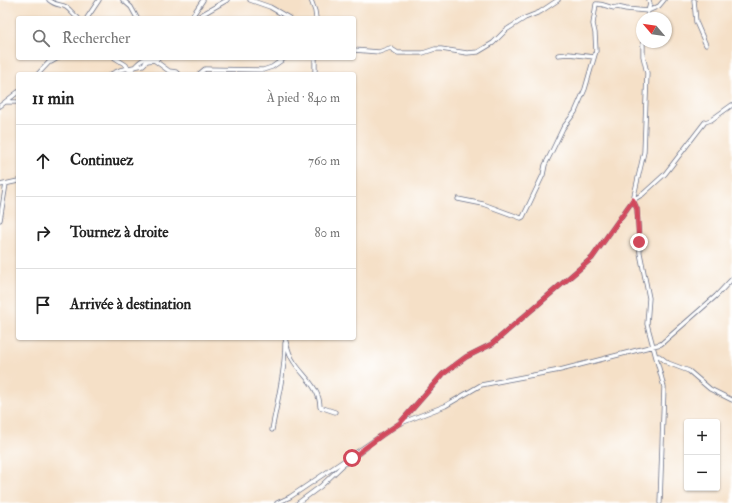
<!DOCTYPE html>
<html lang="fr">
<head>
<meta charset="utf-8">
<style>
  :root { --surface:#fff; --page:#f6f6f6; --text:#222; --muted:#767676; --line:#e0e0e0 }
  body { margin:0; font-family:"IM FELL Double Pica",serif; background:var(--page); color:var(--text) }
  .controls { position:absolute; right:12px; bottom:12px; display:grid; overflow:hidden; border-radius:4px; box-shadow:0 1px 3px #0004 }
  .controls button { width:36px; height:36px; display:grid; place-items:center; padding:0; border:0; border-bottom:1px solid var(--line); background:var(--surface); color:var(--text); font:20px sans-serif }
  .compass { position:absolute; left:636px; top:12px; width:36px; height:36px; border-radius:50%; background:var(--surface); box-shadow:0 1px 3px #0004; rotate:299deg }
  .stop { position:absolute; width:12px; height:12px; margin:-9px; border:3px solid #d1495b; border-radius:50%; background:#fff }
  .stop.end { background:#d1495b; border-color:#fff; box-shadow:0 1px 4px #0008 }
  .list { margin:0; padding:0; list-style:none }
  h2 { display:flex; justify-content:space-between; align-items:center; height:52px; margin:0; padding:0 16px; font-size:17px }
  h2 small { font-size:13px; font-weight:400; color:var(--muted) }
  .list li { display:grid; grid-template-columns:26px 1fr auto; gap:12px; align-items:center; box-sizing:border-box; height:72px; padding:0 16px; border-top:1px solid var(--line) }
  .list b { display:block; font-size:15px; white-space:nowrap }
  .list em { font-size:13px; font-style:normal; color:var(--muted) }
  .icon { flex:none; width:22px; height:22px; fill:none; stroke:currentColor; stroke-width:2; stroke-linecap:round; stroke-linejoin:round }
  .map { position:relative; flex:none; width:732px; height:503px; overflow:hidden }
  .search { position:absolute; background:var(--surface); box-shadow:0 1px 3px #0004; left:16px; top:16px; width:340px; height:44px; display:flex; align-items:center; gap:10px; box-sizing:border-box; padding:0 14px; border-radius:4px; color:var(--muted); font-size:15px }
  .panel { position:absolute; background:var(--surface); box-shadow:0 1px 3px #0004; left:16px; top:72px; width:340px; height:268px; border-radius:4px }
  .map>svg:first-child { display:block }
  .lines { fill:none; stroke-linecap:round; stroke-linejoin:round }
  .street-casing { stroke:#676d83; stroke-width:5 }
  .street { stroke:#fff; stroke-width:3.5 }
  .route { stroke:#d1495b; stroke-width:5 }
</style>
</head>
<body>
<div class="map">
<svg width="732" height="503" viewBox="0 0 732 503">
  <rect width="100%" height="100%" fill="#fff"/>
  <filter id="ink" filterUnits="userSpaceOnUse"><feTurbulence type="fractalNoise" baseFrequency=".025" numOctaves="2"/><feDisplacementMap in="SourceGraphic" scale="8" xChannelSelector="R" yChannelSelector="G"/><feConvolveMatrix kernelMatrix="1 2 1 2 8 2 1 2 1" color-interpolation-filters="sRGB"/></filter>
  <filter id="wash" filterUnits="userSpaceOnUse"><feTurbulence type="fractalNoise" baseFrequency=".012" numOctaves="4" result="noise"/><feDisplacementMap in="SourceGraphic" scale="16" xChannelSelector="R" yChannelSelector="G"/><feGaussianBlur stdDeviation="0.9" result="paint"/><feColorMatrix in="noise" values="0 0 0 0 0 0 0 0 0 0 0 0 0 0 0 0 0 1.4 0 .05"/><feComposite in="paint" operator="in"/></filter>
  <g filter="url(#wash)">
    <rect width="100%" height="100%" fill="#f5e0c7"/>
  </g>
  <g filter="url(#ink)">
    <g class="lines">
      <defs>
        <path id="street" d="M49,0C56,6 61,4 66,7C71,10 73,15 78,18
          M123,0L131,7L137,18
          M250,0L270,7L289,18
          M311,0L315,11L316,18
          M694,0L696,22L706,45
          M87,18L99,0
          M191,18L203,0
          M196,18L227,0
          M647,18L648,11L659,6L664,0
          M643,42V56L647,73L644,152L633,200L637,209L640,253L649,298L647,324L664,387L660,503
          M354,50L379,52L390,48L398,53H423L435,49H441L467,53L478,52L493,43L506,30L525,18L540,12L558,0
          M558,55L569,54L594,57
          M115,58L126,65L129,70
          M51,62L58,58
          M38,74L53,58
          M111,74L120,70L143,65L147,61L154,60L169,71L176,72L178,74
          M129,74C132,69 141,59 147,58C149,58 154,59 157,59L158,58
          M199,74L205,69L263,70L272,67L285,58
          M315,74V58
          M6,102H18
          M0,106L18,92
          M0,185L18,181
          M458,199L483,204L521,218L523,217L543,175L545,165L551,153L563,128L575,112L585,89L596,51L595,33L593,24L596,4C602,3 608,7 614,8L617,7L626,9L648,11L650,4L649,0
          M0,220L6,184
          M285,338C287,346 289,355 294,362C303,376 320,388 320,407L335,412
          M656,356H659L668,363L689,371L710,389L732,400
          M401,423L445,406L481,385L560,370L661,344L716,296L732,279
          M272,430C277,402 285,372 285,343
          M277,503L290,497L400,423L443,374L466,357L492,344L592,258L633,200L643,194L665,174L705,122L711,120L732,105
          M298,503L321,486L343,465L367,447"/>
      </defs>
      <use href="#street" class="street-casing"/>
      <use href="#street" class="street"/>
    </g>
  </g>
  <g class="lines" filter="url(#ink)">
    <path class="route" d="M352,458L382,435L400,423L443,374L466,357L492,344L592,258L633,200L637,209L639,242"/>
  </g>
</svg>
<div class="controls">
<button>+</button>
<button>−</button>
</div>
<svg class="compass" viewBox="-18 -18 36 36"><path d="M0-13l5 13h-10z" fill="#e53935"/><path d="M0 13l5-13h-10z" fill="#767676"/></svg>
<div class="stop" style="left:352px;top:458px"></div>
<div class="stop end" style="left:639px;top:242px"></div>
<div class="search"><svg class="icon" aria-label="search" viewBox="0 0 24 24"><circle cx="10" cy="10" r="6"/><path d="M15 15l6 6"/></svg>Rechercher</div>
<section class="panel">
<h2>11 min<small>À pied · 840 m</small></h2>
<ul class="list">
<li><svg class="icon" aria-label="ahead" viewBox="0 0 24 24"><path d="M12 20V5M6 11l6-6 6 6"/></svg><div><b>Continuez</b></div><em>760 m</em></li>
<li><svg class="icon" aria-label="right" viewBox="0 0 24 24"><path d="M7 20v-9h11M14 6l5 5-5 5"/></svg><div><b>Tournez à droite</b></div><em>80 m</em></li>
<li><svg class="icon" aria-label="arrive" viewBox="0 0 24 24"><path d="M6 21V4h12l-3 4 3 4H6"/></svg><div><b>Arrivée à destination</b></div></li>
</ul>
</section>
</div>
</body>
</html>
